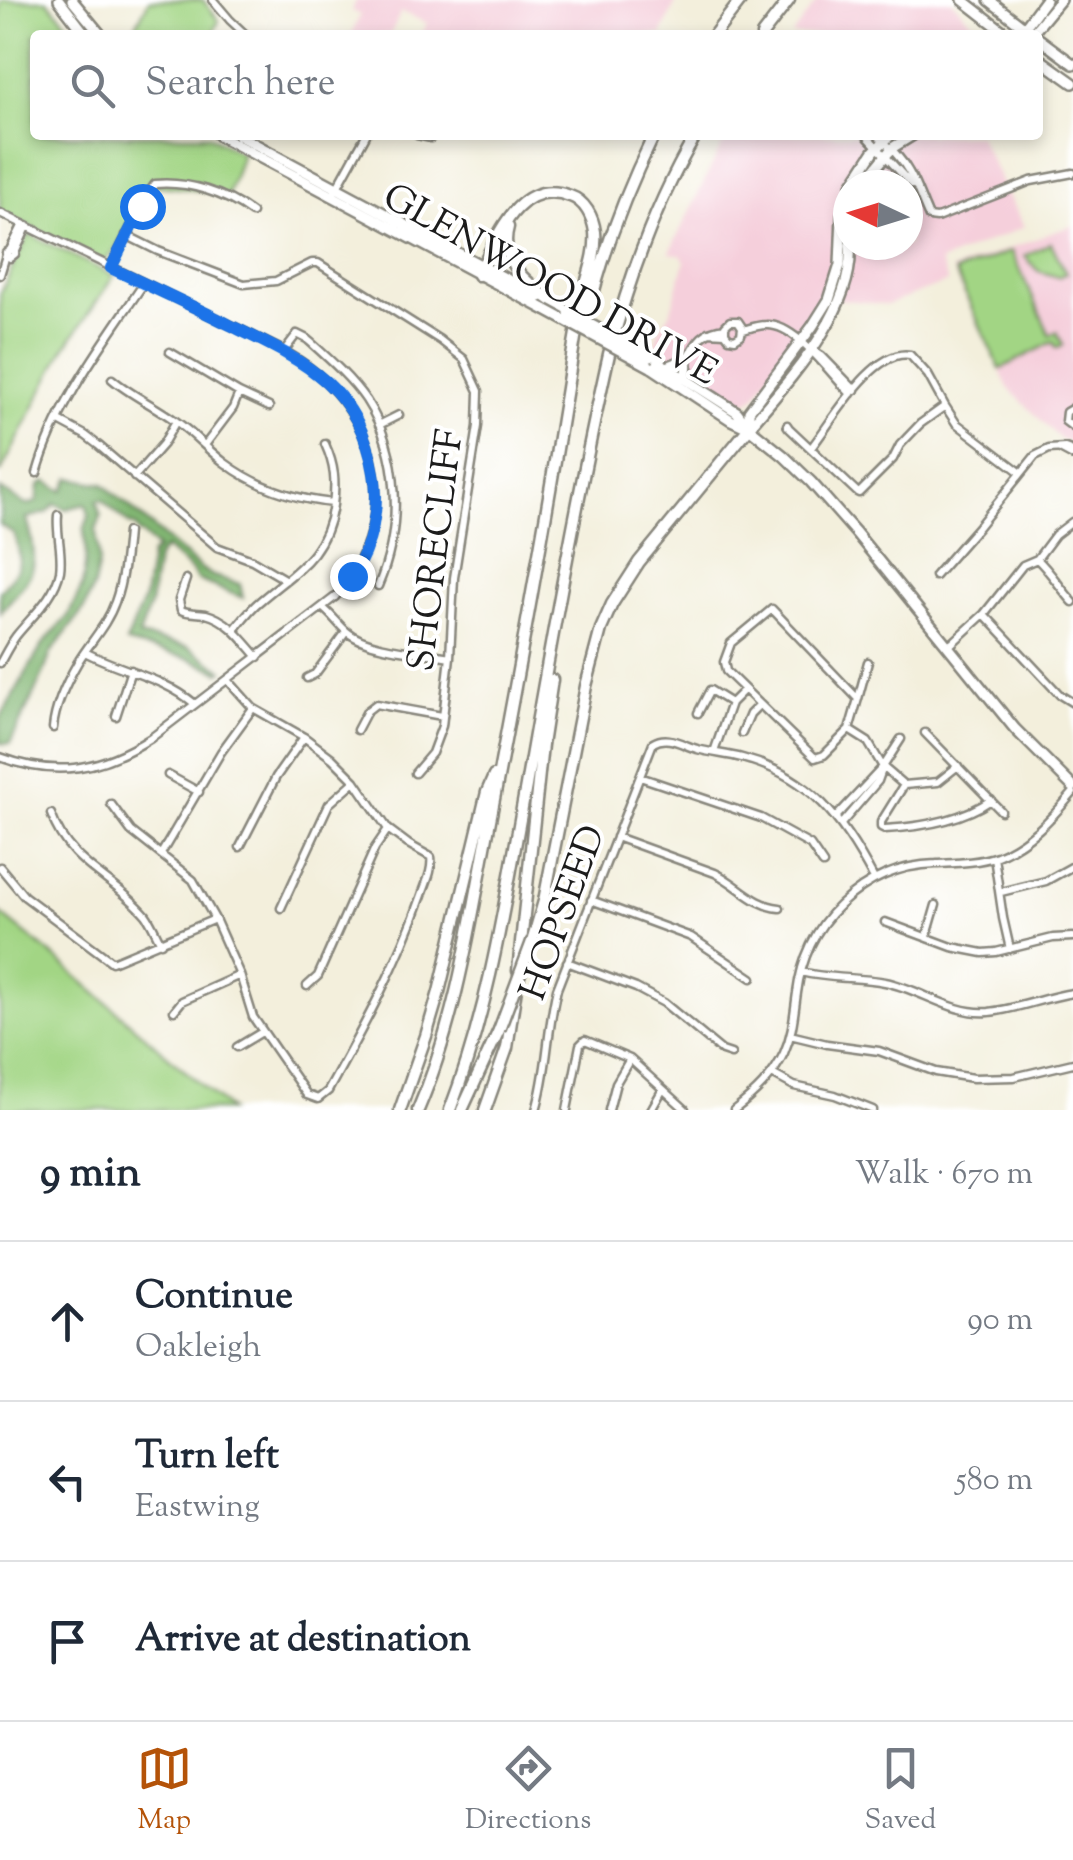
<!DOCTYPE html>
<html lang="en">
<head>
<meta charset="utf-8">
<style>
  :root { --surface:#fff; --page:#f2f2f3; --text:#1f2937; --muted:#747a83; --line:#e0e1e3; --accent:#b45309 }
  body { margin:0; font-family:"Sorts Mill Goudy",serif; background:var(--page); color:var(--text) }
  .compass { position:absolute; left:833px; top:170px; width:90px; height:90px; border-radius:50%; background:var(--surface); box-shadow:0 5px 15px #0003; rotate:274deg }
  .stop { position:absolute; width:30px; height:30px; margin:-22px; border:8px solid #1a73e8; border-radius:50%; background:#fff }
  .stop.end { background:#1a73e8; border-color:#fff; box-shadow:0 2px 10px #0008 }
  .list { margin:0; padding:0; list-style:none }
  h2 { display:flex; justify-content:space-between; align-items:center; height:130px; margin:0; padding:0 40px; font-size:42px }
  h2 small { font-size:32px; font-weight:400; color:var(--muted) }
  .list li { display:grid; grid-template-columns:65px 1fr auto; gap:30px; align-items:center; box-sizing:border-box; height:160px; padding:0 40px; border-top:2px solid var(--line) }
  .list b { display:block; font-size:38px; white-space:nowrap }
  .list p { margin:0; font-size:32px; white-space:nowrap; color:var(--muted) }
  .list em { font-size:32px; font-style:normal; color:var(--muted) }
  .icon { flex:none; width:55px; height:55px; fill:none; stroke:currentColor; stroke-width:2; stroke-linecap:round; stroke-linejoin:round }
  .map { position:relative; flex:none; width:1073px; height:1110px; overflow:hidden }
  .search { position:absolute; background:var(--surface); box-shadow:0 5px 15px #0003; left:30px; right:30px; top:30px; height:110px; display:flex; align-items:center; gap:25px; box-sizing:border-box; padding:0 35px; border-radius:10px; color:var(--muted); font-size:38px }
  .sheet { height:610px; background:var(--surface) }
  nav { display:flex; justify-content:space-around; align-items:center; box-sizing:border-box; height:140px; border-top:2px solid var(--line); background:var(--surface); font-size:28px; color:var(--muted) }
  nav a { display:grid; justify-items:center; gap:5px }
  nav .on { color:var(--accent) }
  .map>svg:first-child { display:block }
  .built { fill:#f5cfdb; fill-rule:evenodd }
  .green { fill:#a2d584; stroke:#5f7850; stroke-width:2.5 }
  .forest { fill:#81b672; stroke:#4e6947; stroke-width:2.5 }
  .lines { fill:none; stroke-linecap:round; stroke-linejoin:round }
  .minor-casing { stroke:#88867c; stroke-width:11 }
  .major-casing { stroke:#88867c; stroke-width:14 }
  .highway-casing { stroke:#88867c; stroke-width:15 }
  .minor { stroke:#fff; stroke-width:6 }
  .major { stroke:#fff; stroke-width:9 }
  .highway { stroke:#fff; stroke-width:10 }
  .major-bridge-casing { stroke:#88867c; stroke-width:14; stroke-linecap:butt }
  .highway-bridge-casing { stroke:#88867c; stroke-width:15; stroke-linecap:butt }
  .major-bridge { stroke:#fff; stroke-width:9 }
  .highway-bridge { stroke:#fff; stroke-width:10 }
  .route { stroke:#1a73e8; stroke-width:12 }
  .labels { text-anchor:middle; stroke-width:8; stroke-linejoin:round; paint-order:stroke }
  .street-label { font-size:38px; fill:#1c1c1c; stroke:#fff }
</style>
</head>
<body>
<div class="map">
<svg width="1073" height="1110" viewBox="0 0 1073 1110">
  <rect width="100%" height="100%" fill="#fff"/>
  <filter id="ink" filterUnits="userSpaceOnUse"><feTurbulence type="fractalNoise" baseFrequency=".01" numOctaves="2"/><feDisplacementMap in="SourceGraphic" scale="20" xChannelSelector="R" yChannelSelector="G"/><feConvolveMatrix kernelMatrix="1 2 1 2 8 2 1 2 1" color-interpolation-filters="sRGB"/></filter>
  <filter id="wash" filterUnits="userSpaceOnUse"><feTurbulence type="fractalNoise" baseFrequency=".0048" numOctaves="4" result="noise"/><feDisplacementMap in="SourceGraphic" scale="40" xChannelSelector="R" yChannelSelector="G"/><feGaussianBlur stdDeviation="2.25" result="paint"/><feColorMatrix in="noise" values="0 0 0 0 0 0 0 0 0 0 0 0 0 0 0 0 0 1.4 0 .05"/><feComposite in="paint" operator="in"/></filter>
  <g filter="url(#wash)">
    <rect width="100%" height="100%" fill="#f3efdc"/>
    <path class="built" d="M356,0H677L661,35H422L427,23L401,12L390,35H351L360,15L352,11Z
      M818,0H951L985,35H792Z
      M727,135H978L1024,227L940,262L948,282L887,305L823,297L812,309L803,328L798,329L789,344V349L780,356L755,397L746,402L734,401L694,370L654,349L658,332L670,313L685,261L681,255L669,253ZM848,185H908V245H848Z
      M1073,225V443L1061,440L1008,388L952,270Z"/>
    <path class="green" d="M2,0H47L78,35H35V135H208L242,154L227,198L204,191L151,185C133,208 127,244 103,262L0,212V2Z
      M149,0H203L219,21L212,35H131Z
      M29,234L114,276L63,351L0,474V294Z
      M1051,243L1066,273L1058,277L1038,271L1025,256Z
      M1011,251L1050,335L1057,332L1063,345L1056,348L1053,342L1000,369L955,272Z
      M0,913L57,959L230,1110H0Z"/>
    <path class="forest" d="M70,478L103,484L199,567L213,576L240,584L243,598L197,580L192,571L165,548L157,558L150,605L139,636L188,647L223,670L220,672L190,659L126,643L144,598L151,555L157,549L142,534H139L136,527L129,524L102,500L97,501L101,517L96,530L99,562L94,586L84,609L51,653L42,677L10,744L0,743V718L43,644L68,616L82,587L86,558L84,530L89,516L86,504L66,509L55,504L47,513L27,518C41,574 35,571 0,613V591C20,568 25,562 13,533L0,525V489L26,505L37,502L39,486L46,481L63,491Z"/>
  </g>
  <g filter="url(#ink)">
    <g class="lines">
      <defs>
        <path id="minor" d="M213,0L230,20L246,35
          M417,135L431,138
          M866,135L912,185
          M877,135C889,147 901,157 909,172C917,186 922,202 929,217L937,218L1031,181L1073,173
          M333,195L366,135
          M0,213L284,351C378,403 408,513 335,597L151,738C101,770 57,778 0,757
          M126,235L158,251L244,284L276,281L312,263H318L440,340L464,359L479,391L478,426L454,578L450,657L442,726L432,753L415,773
          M11,249L15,254L10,258L6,253Z
          M10,250L23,224
          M15,253L27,227
          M111,267L147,195L155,184C189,181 225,193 252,213
          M0,275L6,255
          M743,330C750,328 758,325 766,325C796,323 830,374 851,394
          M708,332L725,333L729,338L735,339L741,335L742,327L738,321H730L725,326V333
          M812,350L822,356L855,390
          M284,351L297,334L307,339C327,357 351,378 366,400C401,454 403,528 378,586
          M170,352L239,393L269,407
          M687,359C697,341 703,330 725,328
          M112,379C132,396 156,406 177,422C194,434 208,450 225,463C257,487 293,499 333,503
          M945,406L956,423L1020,472
          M1073,408L1066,412L1065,421L1073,427
          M59,421L85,435L98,445L217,547L252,560L286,580
          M379,425L399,415
          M787,425L789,428L857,492L859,493L893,459L900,445L920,424L945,406L928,375L910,355C873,348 832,422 811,448
          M205,445L233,408L239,393
          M1060,449L1073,456
          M37,473C57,403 104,343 144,283
          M134,477L163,444L176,421
          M1037,559C1051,572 1060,588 1073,602
          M935,576L978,527L1035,456L1049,449L1065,448L1073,451
          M186,579L179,600L181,610C189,614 196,612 206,614C229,620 243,640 258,657
          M323,608C333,616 338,624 346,631C367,650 422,652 450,657
          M984,614L1060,695L1073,703
          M234,630C242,620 250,609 260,601C296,570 325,557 333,505C336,482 335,466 325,444
          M949,646L984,614L1023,565L1037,559L1055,535L1072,522
          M85,652C123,672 161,676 195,704
          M0,663C5,654 10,644 16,636C32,616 55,597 60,571C63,552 56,534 58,515
          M307,678L315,674L346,632
          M858,699L868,662
          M698,713L710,690L731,703
          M116,716L131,670
          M53,728C55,706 67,681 78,662C90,642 107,625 115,602C123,580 125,555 127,532
          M357,730L367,711L376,704L442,716
          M849,730L858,699L772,609L731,643L724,662L726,671L815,758L824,755L849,730L868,742L883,767L904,785L938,782L958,766
          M742,733L750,714L759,705
          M925,733L1001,811
          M714,752L731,703L744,690
          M168,775L199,792
          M640,777L761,818L810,845L823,864
          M904,785L881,822V827L885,829C921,827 961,821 991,800
          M111,804L131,831L193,880L215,919L240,975L253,1017L307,1095L318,1099L328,1091C363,1028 398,964 422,895C426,883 433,870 431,857L408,844L388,829L355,781L332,758L304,737L253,708L228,680
          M51,814C69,866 114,877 146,915C152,923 156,934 161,943
          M836,817L882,768
          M841,824L878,781L883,767L901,739
          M616,837L715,873C738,884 754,906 780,908
          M240,847L276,777L304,737
          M161,854L221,752L253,708
          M994,857L1003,918L1010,949
          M0,867L24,896L112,962L215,919
          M1001,892L1046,881L1073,866
          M591,900L691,937L752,978
          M281,908L329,804L355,781
          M885,922L952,947L983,953L996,952L1053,938L1073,937
          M927,936L936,905
          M567,962L636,988L664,1003L722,1051L731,1054
          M801,972C829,979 857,977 885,982C921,989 952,1015 989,1012C1018,1009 1045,997 1073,993
          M307,986L318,976L375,848L388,829
          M174,1011L182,1001L240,975
          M790,1035L827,1044L879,1051L936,1072L973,1078L1014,1077L1073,1063
          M237,1047L262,1032
          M772,1074L794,1086L835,1095L873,1110
          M536,1110C548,1071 547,1029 557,989L653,743C668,734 682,745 697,749C712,753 727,754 742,758C811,776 843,820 874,879
          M567,1110L580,1045L585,1040L630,1059L685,1109
          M609,1110L616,1083L630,1059
          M651,1110L663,1089
          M734,1110C755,1094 773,1077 784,1053C793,1033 794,1013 797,993C801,960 815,928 840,905C866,880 899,865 936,864C956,863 977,863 997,856C1029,843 1051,819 1073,793"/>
        <path id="major" d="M59,0L86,35
          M72,0L101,35
          M963,0L1008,35
          M989,0L1034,35
          M1019,35L1045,0
          M1031,35L1060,0
          M1038,38L1073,64
          M1038,58L1073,83
          M218,135L546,310
          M238,135L540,297
          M852,185L874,151L891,135
          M862,185L892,148L913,135
          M651,357L737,412L749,428L784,456L811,482L856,533L1015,729L1073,787
          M651,367L731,420L746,427
          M667,367L687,359L686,378
          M750,426C790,379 855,310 850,245
          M749,428V411L812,327L829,300L840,265L842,215L848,196"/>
        <path id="highway" d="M714,35L741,0
          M762,35L789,0
          M508,227C496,268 540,292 569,313
          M585,326C600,260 624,196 654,135
          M533,939L544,901L586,686L601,629L612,604L639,562L749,428
          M518,971L542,745L552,680
          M400,1110L426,1036L439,992L487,792L494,776
          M418,1110C458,1017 472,914 491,815C518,673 544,531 567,388C572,356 577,323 584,291C589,272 597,252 595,232C593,217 585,201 570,196C518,176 497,239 478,275
          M450,1110C490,1006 506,895 526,786C551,641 577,496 609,354C629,278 656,202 696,135
          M462,1110L499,1030
          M485,1110L507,1048L516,988"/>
      </defs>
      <use href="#minor" class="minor-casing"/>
      <use href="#major" class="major-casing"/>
      <use href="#highway" class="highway-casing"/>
      <use href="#minor" class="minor"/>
      <use href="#major" class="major"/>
      <use href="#highway" class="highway"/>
      <defs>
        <path id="major-bridge" d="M546,310L651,367
          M569,313L651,357"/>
        <path id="highway-bridge" d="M499,1030L533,939"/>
      </defs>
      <use href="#major-bridge" class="major-bridge-casing"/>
      <use href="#highway-bridge" class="highway-bridge-casing"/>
      <use href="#major-bridge" class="major-bridge"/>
      <use href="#highway-bridge" class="highway-bridge"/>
    </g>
  </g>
  <g class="lines" filter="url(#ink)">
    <path class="route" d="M142,206L111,268C151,287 191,305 230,325C301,360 359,385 374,473C380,508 372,546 352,576"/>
  </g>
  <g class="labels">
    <g class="street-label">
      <text transform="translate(551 283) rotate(29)" y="13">GLENWOOD DRIVE</text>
      <text transform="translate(434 550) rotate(-83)" y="13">SHORECLIFF</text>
      <text transform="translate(561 912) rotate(-70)" y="13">HOPSEED</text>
    </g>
  </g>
</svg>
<svg class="compass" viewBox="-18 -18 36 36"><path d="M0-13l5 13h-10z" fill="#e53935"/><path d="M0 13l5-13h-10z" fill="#747a83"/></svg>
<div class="stop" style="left:142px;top:206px"></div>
<div class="stop end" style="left:352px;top:576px"></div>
<div class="search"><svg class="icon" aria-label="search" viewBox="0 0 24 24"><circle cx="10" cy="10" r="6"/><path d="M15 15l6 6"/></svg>Search here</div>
</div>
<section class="sheet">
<h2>9 min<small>Walk · 670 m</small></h2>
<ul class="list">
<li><svg class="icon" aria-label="ahead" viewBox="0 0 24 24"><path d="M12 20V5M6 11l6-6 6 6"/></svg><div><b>Continue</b><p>Oakleigh</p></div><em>90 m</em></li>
<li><svg class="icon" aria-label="left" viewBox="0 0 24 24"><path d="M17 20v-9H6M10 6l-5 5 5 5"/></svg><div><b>Turn left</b><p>Eastwing</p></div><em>580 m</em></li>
<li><svg class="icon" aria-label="arrive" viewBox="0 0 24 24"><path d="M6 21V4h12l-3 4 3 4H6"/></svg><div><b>Arrive at destination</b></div></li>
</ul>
</section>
<nav>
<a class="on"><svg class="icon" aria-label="map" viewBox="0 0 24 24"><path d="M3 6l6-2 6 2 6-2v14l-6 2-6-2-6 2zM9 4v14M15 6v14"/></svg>Map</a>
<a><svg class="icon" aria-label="directions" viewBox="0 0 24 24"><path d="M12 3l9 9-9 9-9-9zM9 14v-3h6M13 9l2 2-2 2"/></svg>Directions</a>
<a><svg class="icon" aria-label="saved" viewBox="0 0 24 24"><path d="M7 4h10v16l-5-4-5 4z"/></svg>Saved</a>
</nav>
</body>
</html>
